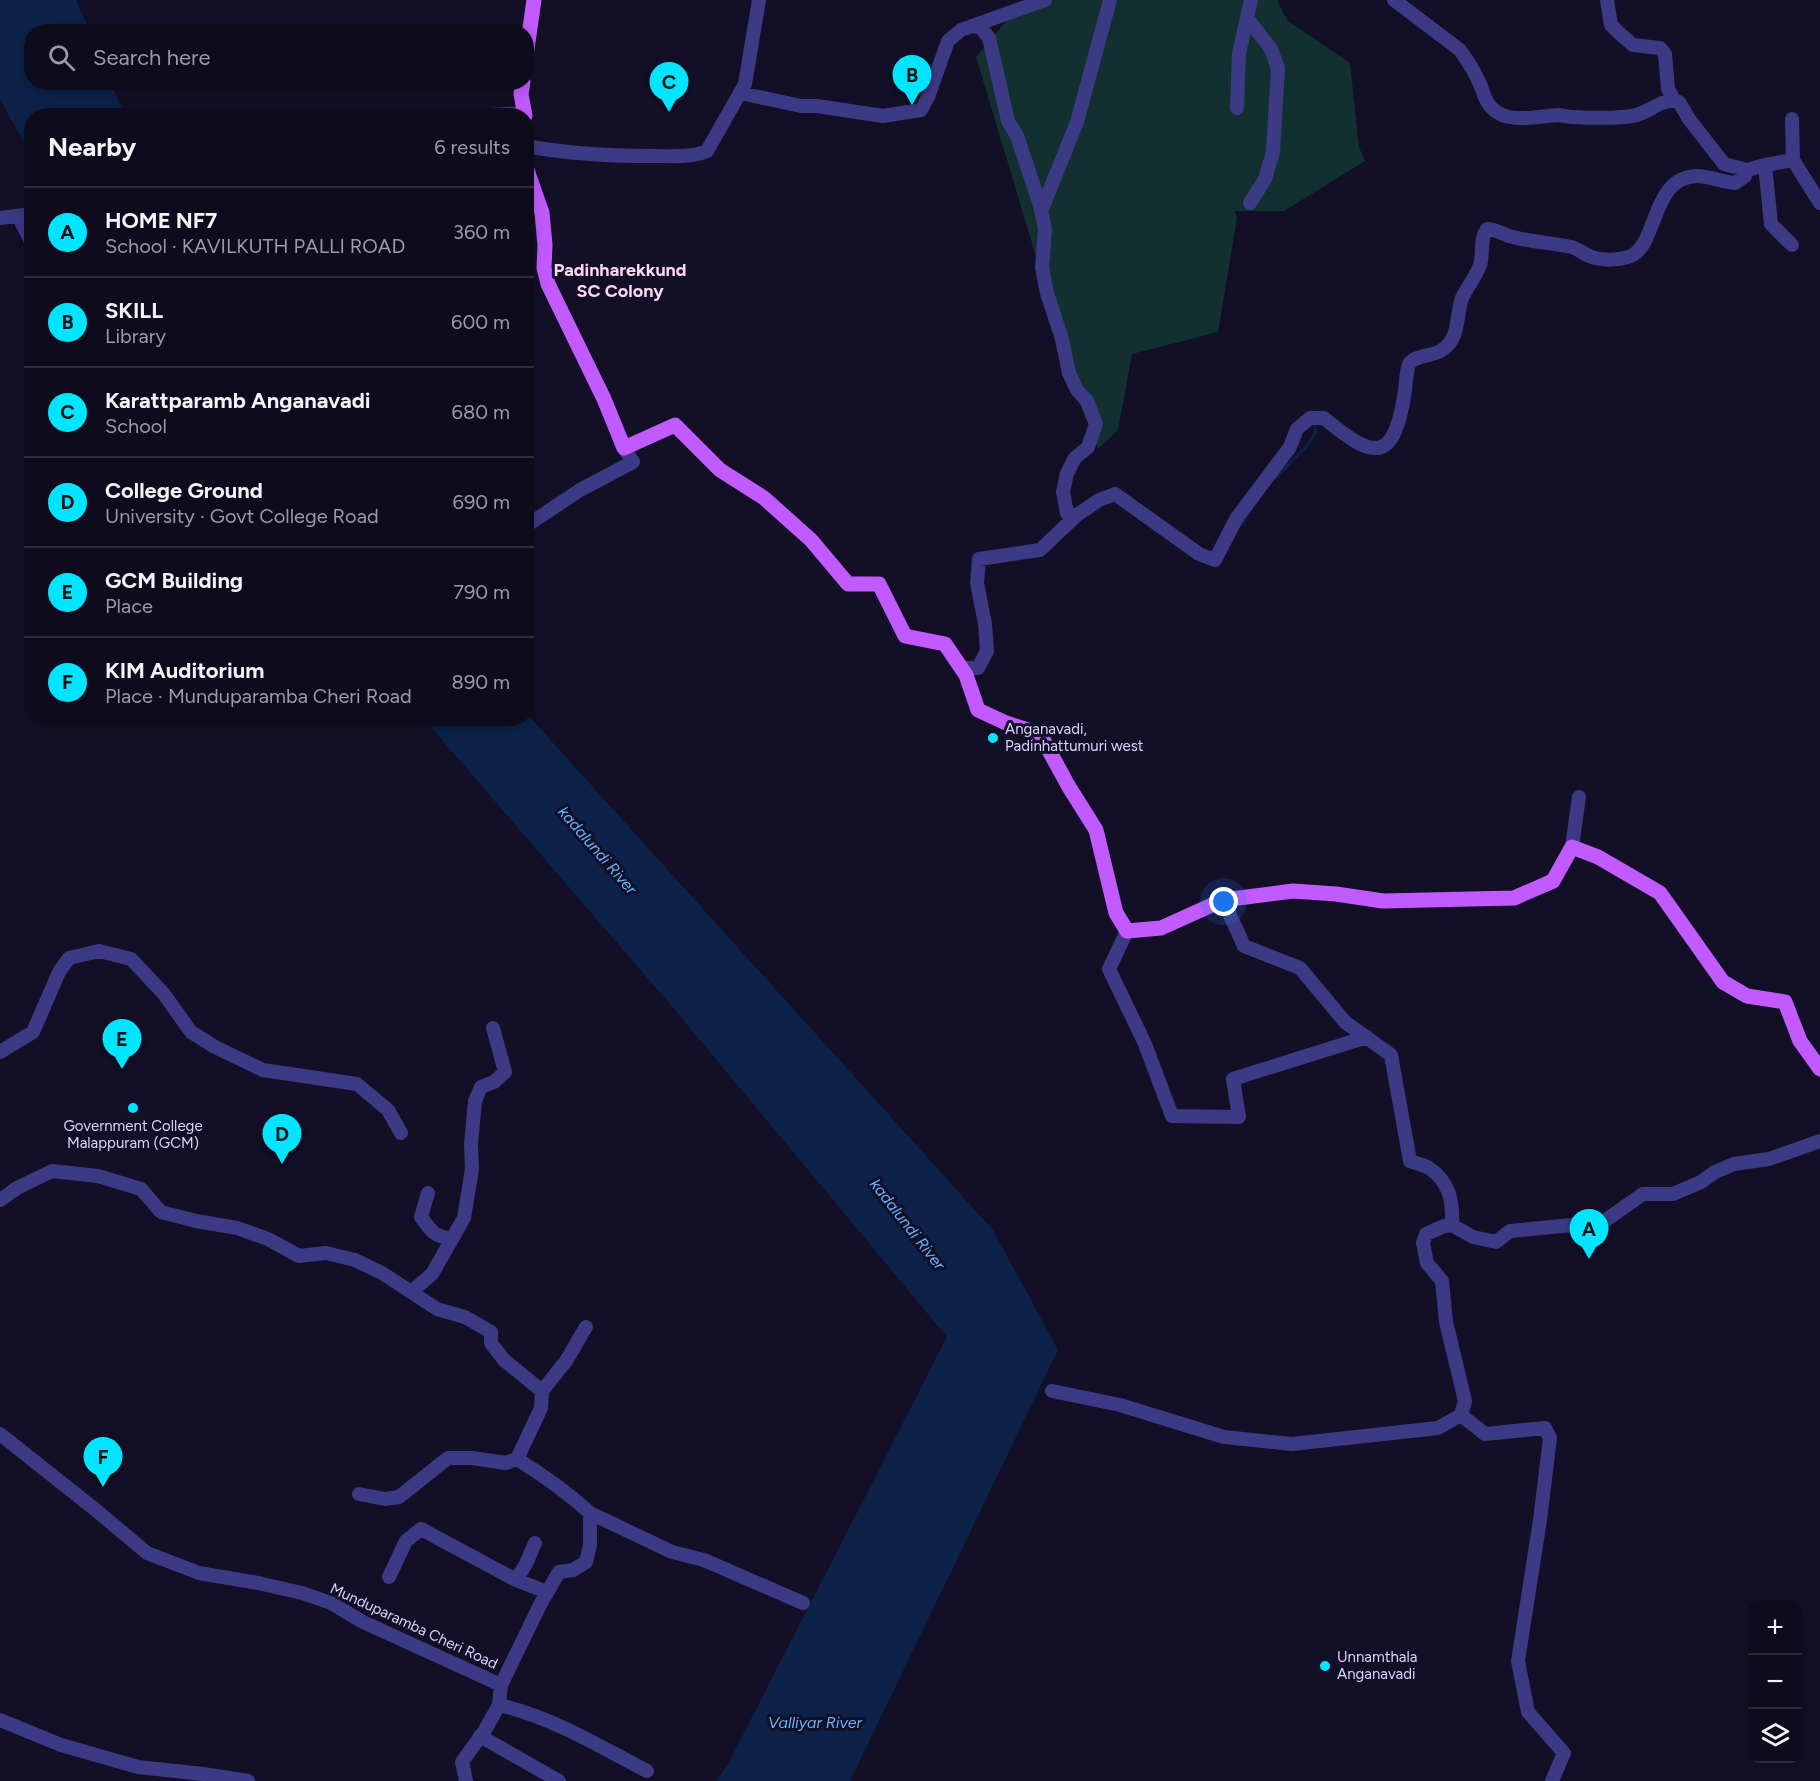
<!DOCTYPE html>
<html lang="en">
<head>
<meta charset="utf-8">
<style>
  :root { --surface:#0e0b1c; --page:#171425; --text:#f1f3f6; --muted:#9b9ba3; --line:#2e2b3b; --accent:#00e5ff }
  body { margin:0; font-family:Figtree,sans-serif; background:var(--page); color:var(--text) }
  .controls { position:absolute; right:18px; bottom:18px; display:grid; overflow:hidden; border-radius:12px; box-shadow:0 3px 15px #0003 }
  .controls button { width:54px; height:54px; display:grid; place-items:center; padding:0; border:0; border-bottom:2px solid var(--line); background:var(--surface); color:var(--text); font:30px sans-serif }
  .you { position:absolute; left:1224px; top:902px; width:21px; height:21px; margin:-15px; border:4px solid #fff; border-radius:50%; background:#1a73e8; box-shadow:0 0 0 9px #1a73e833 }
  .badge { display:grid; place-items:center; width:39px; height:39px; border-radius:50%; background:var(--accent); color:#111; font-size:20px; font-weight:700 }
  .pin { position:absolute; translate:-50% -50px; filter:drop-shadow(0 2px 3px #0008) }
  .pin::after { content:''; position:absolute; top:32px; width:21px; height:18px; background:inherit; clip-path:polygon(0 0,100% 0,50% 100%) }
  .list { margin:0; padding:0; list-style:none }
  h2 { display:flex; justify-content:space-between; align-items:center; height:78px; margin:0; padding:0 24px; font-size:26px }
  h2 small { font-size:20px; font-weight:400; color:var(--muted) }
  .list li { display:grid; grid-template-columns:39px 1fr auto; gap:18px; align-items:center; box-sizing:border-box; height:90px; padding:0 24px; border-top:2px solid var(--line) }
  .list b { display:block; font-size:22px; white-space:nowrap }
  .list p { margin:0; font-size:20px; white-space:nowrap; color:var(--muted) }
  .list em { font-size:20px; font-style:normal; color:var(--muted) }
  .icon { flex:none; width:33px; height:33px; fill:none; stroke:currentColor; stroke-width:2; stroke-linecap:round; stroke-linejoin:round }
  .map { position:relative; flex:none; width:1820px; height:1781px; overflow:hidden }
  .search { position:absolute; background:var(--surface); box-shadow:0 3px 15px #0003; left:24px; top:24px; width:510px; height:66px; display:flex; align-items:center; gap:15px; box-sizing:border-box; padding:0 21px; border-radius:24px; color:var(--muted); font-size:22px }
  .panel { position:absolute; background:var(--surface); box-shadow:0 3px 15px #0003; left:24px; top:108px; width:510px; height:618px; border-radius:24px }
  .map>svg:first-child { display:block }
  .green { fill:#12302f }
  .water { fill:#0c2248 }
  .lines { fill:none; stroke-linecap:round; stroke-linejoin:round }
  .stream { stroke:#0c2248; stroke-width:3 }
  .minor { stroke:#3d3a85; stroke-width:14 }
  .major { stroke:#c25bff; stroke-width:15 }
  .poi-dot { fill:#00e5ff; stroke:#130f26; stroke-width:2 }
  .labels { text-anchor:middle; stroke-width:6; stroke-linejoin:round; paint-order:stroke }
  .poi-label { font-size:15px; fill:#d9d4ff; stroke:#130f26; text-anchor:start }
  .street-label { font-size:15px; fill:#d9d4ff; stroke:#130f26 }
  .water-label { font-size:16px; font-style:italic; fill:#62b6ff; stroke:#130f26 }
  .quarter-label { font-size:18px; font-weight:bold; fill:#ffd6f0; stroke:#130f26 }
</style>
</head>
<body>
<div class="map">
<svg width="1820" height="1781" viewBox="0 0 1820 1781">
  <rect width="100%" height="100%" fill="#130f26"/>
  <path class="green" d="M1034,0H1277L1287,20L1350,63L1359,147L1365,161L1284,211H1235L1237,218L1218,332L1132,354L1118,430L1098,449L1081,406L976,57L1013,13Z"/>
  <path class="water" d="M0,0H76L90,31L32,32V82L111,83L125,115L32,116L31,156L0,99Z
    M527,714L993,1230L1058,1350L850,1781H716L728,1764L947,1337L675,1010L424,719L526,718Z"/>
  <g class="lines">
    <path class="stream" d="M1275,478L1307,446L1316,432L1314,423
      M1237,528L1243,523L1251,509"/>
    <path class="minor" d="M1394,0L1460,50C1467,60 1474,70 1479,82C1483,90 1484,100 1491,107C1506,125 1538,116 1558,115C1562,115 1567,117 1572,117C1591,118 1613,119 1632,116C1651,113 1661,97 1679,102L1689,119L1724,164L1747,170L1765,165
      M1607,0L1611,25L1618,32L1633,45L1660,48L1665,54L1668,89L1674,100
      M1247,18L1271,49L1278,68L1273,152L1265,179L1250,203
      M973,26L981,28L989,38L1008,121L1017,136L1040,205L1045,229L1042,268L1047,293L1062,339L1069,373L1077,390L1087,401L1096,424L1088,447L1075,458L1067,473L1063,492L1067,513L1077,515
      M740,93L745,84L759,0
      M1237,108L1239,53L1251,0
      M474,116L524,113
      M526,146C568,154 610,156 652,156C669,156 692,158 707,151L740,93L801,106H817L883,116L921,110L928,97L948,41L961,30L1045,0
      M1793,160L1820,203
      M1040,205L1042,209L1077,122L1110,0
      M18,216L32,243
      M0,218L32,214
      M1792,245L1771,224L1765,165L1793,160L1792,119
      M526,526L580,490L633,462L624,448
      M961,668H978L987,651L985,624L977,583L979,559L1040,550L1077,515L1099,500L1115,494L1199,554L1215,560L1236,519L1290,447L1297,429L1310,418H1324C1375,461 1394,463 1405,391C1406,382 1406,373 1409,364C1418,351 1444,361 1454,335C1458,325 1458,310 1462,298C1467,287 1476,277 1480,265C1484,253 1479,240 1487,229C1496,229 1504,235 1513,237C1532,242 1552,243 1571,247C1579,249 1585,255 1592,257C1603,261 1618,260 1628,257C1659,249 1649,175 1699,176C1711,177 1723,182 1735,183L1745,176L1747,170
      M1572,847L1579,797
      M1223,900L1244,946L1300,968L1345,1022L1391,1055L1410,1161C1416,1163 1424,1165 1429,1168C1450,1182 1453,1202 1452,1225L1473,1237L1496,1242L1510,1231L1603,1222L1643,1194H1673L1701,1182L1715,1172L1734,1164L1769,1159L1820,1141
      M1127,931L1109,969L1145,1044L1172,1116L1239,1117L1233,1079L1367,1037
      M0,1052L33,1032L59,972L69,958L99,951L131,959L164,994L191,1032L215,1047L263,1070L357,1084L388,1110L401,1133
      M428,1193L421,1217C431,1231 434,1236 452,1239
      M0,1200L17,1188L52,1171L98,1176L141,1189L161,1212L196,1221L237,1228L268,1239L299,1256L326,1253L355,1260L382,1273L437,1309L465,1317L491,1332V1343L504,1360L542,1391L541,1408L517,1459C543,1475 567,1492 590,1513V1545L586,1562L573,1570L559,1572L541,1603L501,1685L499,1705L485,1730L462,1762L466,1781
      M411,1292L432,1274L464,1218L472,1169L471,1144L475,1101L481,1087L494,1082L505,1072L493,1028
      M542,1391L566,1361L586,1327
      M1052,1391L1120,1405L1224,1437L1292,1444L1438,1428L1461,1415L1465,1401L1446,1322L1442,1281L1427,1263L1423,1243L1426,1234L1444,1226L1452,1225
      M1461,1415L1485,1434L1545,1428L1550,1438L1540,1520L1518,1661L1528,1712L1564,1753L1552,1781
      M0,1434L97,1511L147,1553L199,1573L258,1583L302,1593L331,1603L363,1622L501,1685
      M359,1494L385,1499L399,1497L448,1458H472L506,1463L517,1459
      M590,1513L672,1552L704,1560L803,1603
      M389,1577L406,1541L421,1529L516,1580L547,1592
      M516,1580L526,1564L535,1543
      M499,1705C552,1717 599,1746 647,1771
      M0,1720L61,1745L138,1767L203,1774L248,1781
      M480,1736L559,1781"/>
    <path class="major" d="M526,56L534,0
      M523,82L521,94L525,116
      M526,167L542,213L545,245L544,268L548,284L604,399L624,448L675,425L720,470L764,498L811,540L848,584H879L905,636L945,644L966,675L978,710L1006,723L1040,734L1069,787L1096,830L1116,913L1127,931L1161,928L1223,900L1293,891L1336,894L1383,901L1514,898L1553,881L1572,847L1598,857L1660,893L1723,982L1747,996L1785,1002L1800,1041L1820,1069"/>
  </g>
  <g class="poi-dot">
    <circle cx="993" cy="738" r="6"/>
    <circle cx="133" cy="1108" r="6"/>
    <circle cx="1325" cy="1666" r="6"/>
  </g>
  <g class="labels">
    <g class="poi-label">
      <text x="1005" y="734">Anganavadi,<tspan x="1005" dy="17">Padinhattumuri west</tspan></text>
      <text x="133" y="1131" text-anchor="middle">Government College<tspan x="133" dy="17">Malappuram (GCM)</tspan></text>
      <text x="1337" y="1662">Unnamthala<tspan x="1337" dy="17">Anganavadi</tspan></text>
    </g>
    <g class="street-label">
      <text transform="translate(414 1626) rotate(25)" y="5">Munduparamba Cheri Road</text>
    </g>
    <g class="water-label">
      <text transform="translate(598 850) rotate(49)" y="6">kadalundi River</text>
      <text transform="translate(908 1224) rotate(52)" y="6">kadalundi River</text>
      <text x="815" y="1728">Valliyar River</text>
    </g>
    <g class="quarter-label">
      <text x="620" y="276">Padinharekkund<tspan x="620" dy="21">SC Colony</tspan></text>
    </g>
  </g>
</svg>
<div class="controls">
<button>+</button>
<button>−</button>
<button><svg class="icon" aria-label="layers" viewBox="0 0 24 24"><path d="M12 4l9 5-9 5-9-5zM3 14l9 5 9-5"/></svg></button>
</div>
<div class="you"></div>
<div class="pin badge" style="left:1589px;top:1259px">A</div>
<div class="pin badge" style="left:912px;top:105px">B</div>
<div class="pin badge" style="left:669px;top:112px">C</div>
<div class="pin badge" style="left:282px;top:1164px">D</div>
<div class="pin badge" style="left:122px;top:1069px">E</div>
<div class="pin badge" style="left:103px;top:1487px">F</div>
<div class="search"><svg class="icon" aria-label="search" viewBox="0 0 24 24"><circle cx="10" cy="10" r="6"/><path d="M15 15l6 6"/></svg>Search here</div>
<section class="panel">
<h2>Nearby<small>6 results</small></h2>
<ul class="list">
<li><span class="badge">A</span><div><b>HOME NF7</b><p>School · KAVILKUTH PALLI ROAD</p></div><em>360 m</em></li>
<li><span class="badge">B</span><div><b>SKILL</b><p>Library</p></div><em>600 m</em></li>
<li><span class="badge">C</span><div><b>Karattparamb Anganavadi</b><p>School</p></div><em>680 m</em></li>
<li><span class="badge">D</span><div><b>College Ground</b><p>University · Govt College Road</p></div><em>690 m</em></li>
<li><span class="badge">E</span><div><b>GCM Building</b><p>Place</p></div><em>790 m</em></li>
<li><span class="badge">F</span><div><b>KIM Auditorium</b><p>Place · Munduparamba Cheri Road</p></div><em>890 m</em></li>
</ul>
</section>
</div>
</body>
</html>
